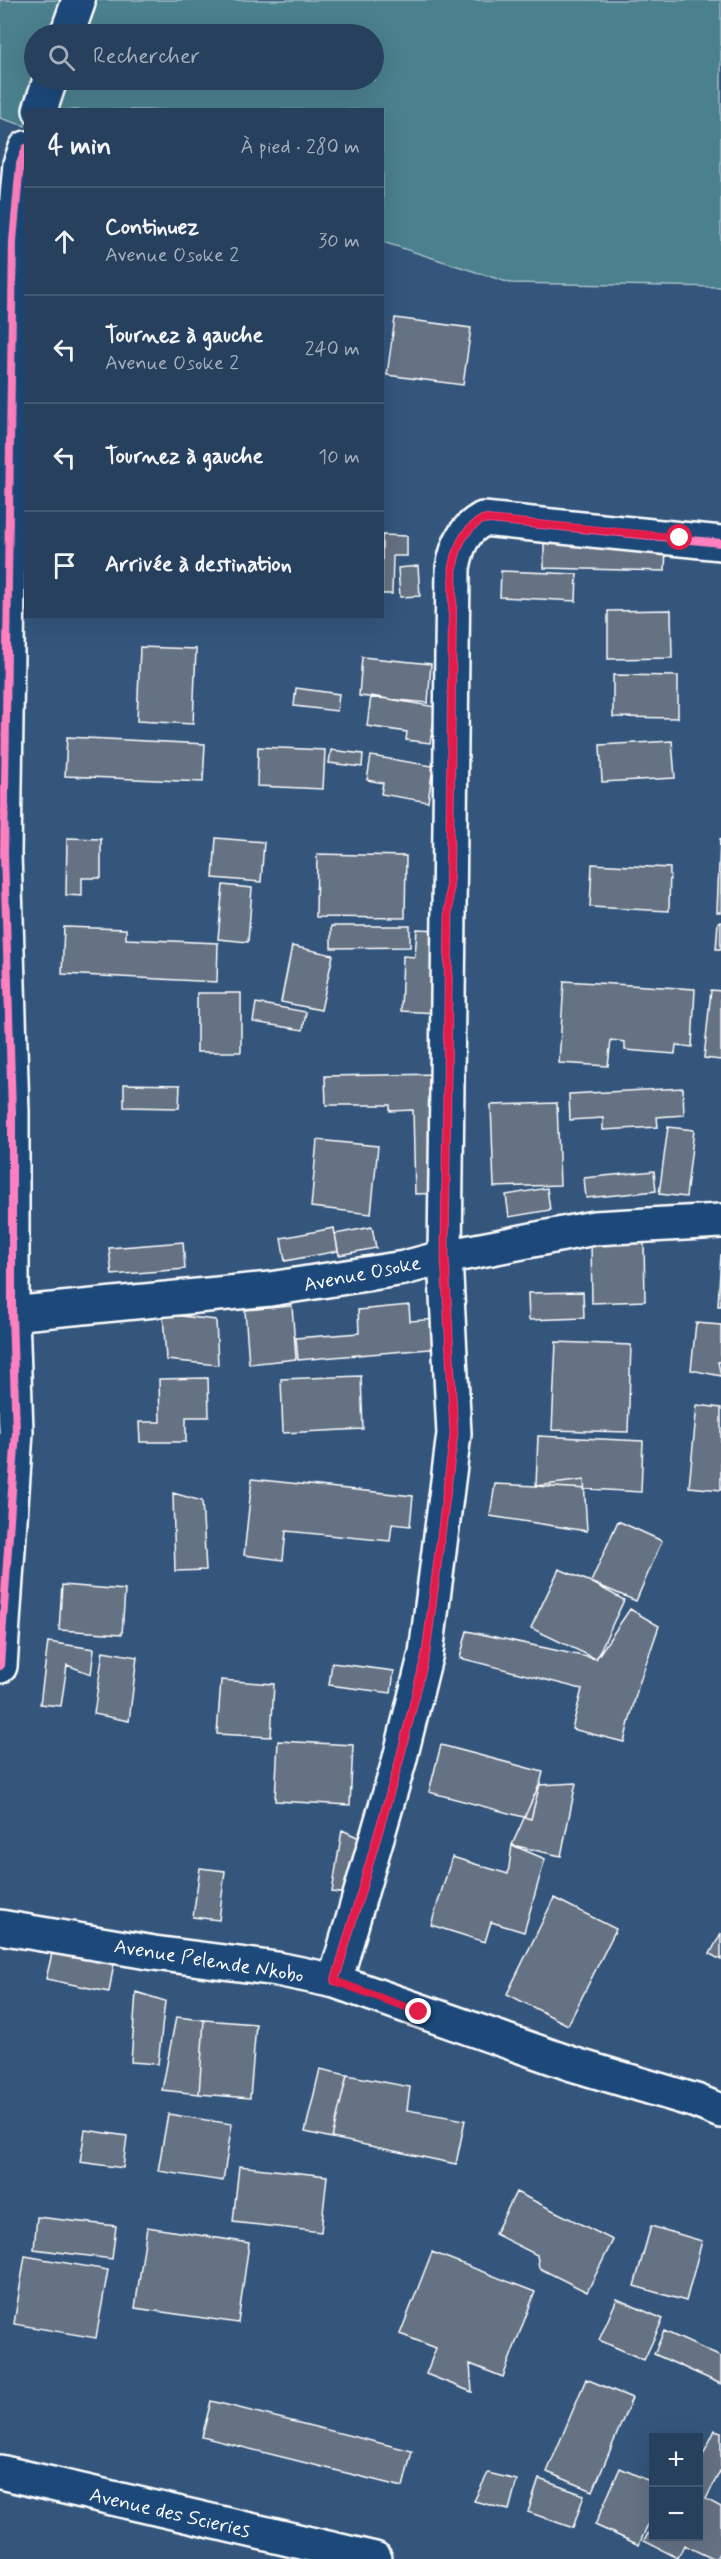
<!DOCTYPE html>
<html lang="fr">
<head>
<meta charset="utf-8">
<style>
  :root { --surface:#27405e; --page:#334b67; --text:#f1f3f6; --muted:#a4afbc; --line:#435973 }
  body { margin:0; font-family:Mynerve,sans-serif; background:var(--page); color:var(--text) }
  .controls { position:absolute; right:18px; bottom:18px; display:grid; overflow:hidden; border-radius:0px; box-shadow:0 6px 24px #0002 }
  .controls button { width:54px; height:54px; display:grid; place-items:center; padding:0; border:0; border-bottom:2px solid var(--line); background:var(--surface); color:var(--text); font:30px sans-serif }
  .stop { position:absolute; width:18px; height:18px; margin:-14px; border:4px solid #e11d48; border-radius:50%; background:#fff }
  .stop.end { background:#e11d48; border-color:#fff; box-shadow:0 2px 6px #0008 }
  .list { margin:0; padding:0; list-style:none }
  h2 { display:flex; justify-content:space-between; align-items:center; height:78px; margin:0; padding:0 24px; font-size:26px }
  h2 small { font-size:20px; font-weight:400; color:var(--muted) }
  .list li { display:grid; grid-template-columns:39px 1fr auto; gap:18px; align-items:center; box-sizing:border-box; height:108px; padding:0 24px; border-top:2px solid var(--line) }
  .list b { display:block; font-size:22px; white-space:nowrap }
  .list p { margin:0; font-size:20px; white-space:nowrap; color:var(--muted) }
  .list em { font-size:20px; font-style:normal; color:var(--muted) }
  .icon { flex:none; width:33px; height:33px; fill:none; stroke:currentColor; stroke-width:2; stroke-linecap:round; stroke-linejoin:round }
  .map { position:relative; flex:none; width:721px; height:2559px; overflow:hidden }
  .search { position:absolute; background:var(--surface); box-shadow:0 6px 24px #0002; left:24px; top:24px; width:360px; height:66px; display:flex; align-items:center; gap:15px; box-sizing:border-box; padding:0 21px; border-radius:33px; color:var(--muted); font-size:22px }
  .panel { position:absolute; background:var(--surface); box-shadow:0 6px 24px #0002; left:24px; top:108px; width:360px; height:510px; border-radius:0px }
  .map>svg:first-child { display:block }
  .green { fill:#4b808e; stroke:#a5c0c6; stroke-width:1.5; fill-rule:evenodd }
  .building { fill:#657284; stroke:#fff; stroke-width:1.5 }
  .lines { fill:none; stroke-linecap:round; stroke-linejoin:round }
  .minor-casing { stroke:#fff; stroke-width:38 }
  .tertiary-casing { stroke:#fff; stroke-width:38 }
  .minor { stroke:#1f4a7a; stroke-width:33 }
  .tertiary { stroke:#1f4a7a; stroke-width:33 }
  .cycleway-casing { stroke:#1f4a7a; stroke-width:11 }
  .cycleway { stroke:#ff80c0; stroke-width:8 }
  .route { stroke:#e11d48; stroke-width:8 }
  .labels { text-anchor:middle; stroke-width:4.5; stroke-linejoin:round; paint-order:stroke }
  .street-label { font-size:20px; fill:#fff; stroke:#1f4a7a }
</style>
</head>
<body>
<div class="map">
<svg width="721" height="2559" viewBox="0 0 721 2559">
  <rect width="100%" height="100%" fill="#34567d"/>
  <filter id="ink" filterUnits="userSpaceOnUse"><feTurbulence type="fractalNoise" baseFrequency=".0167" numOctaves="2"/><feDisplacementMap in="SourceGraphic" scale="12" xChannelSelector="R" yChannelSelector="G"/><feConvolveMatrix kernelMatrix="1 2 1 2 8 2 1 2 1" color-interpolation-filters="sRGB"/></filter>
  <g filter="url(#ink)">
    <path class="green" d="M0,0H721V287L510,283L383,242L382,110H26L25,126L0,118ZM34,34H374V80H34Z"/>
    <path class="building" d="M395,318L471,328L463,385L387,375Z
      M382,535L407,536V556H393L392,594H382Z
      M544,543L666,546L665,571L544,568Z
      M418,566L420,596L400,597L398,568Z
      M501,571L577,574L576,601L500,597Z
      M671,610L672,658L608,659V611Z
      M140,647L196,649L193,724L137,721Z
      M362,657L431,664L428,703L359,696Z
      M613,675L678,676V718L613,717Z
      M296,688L339,694L337,711L294,706Z
      M371,696L436,707L430,743L406,740L407,732L367,726Z
      M67,737L205,744L203,782L65,776Z
      M672,741L675,778L602,782L600,745Z
      M258,747L325,750L323,789L257,786Z
      M331,750L363,754L362,767L329,763Z
      M371,756L433,766L428,802L381,794L383,783L367,780Z
      M67,838L101,839V878H82V896L66,895Z
      M216,838L264,842L261,882L213,878Z
      M720,839H721V912H717Z
      M317,854L406,856L405,918L316,917Z
      M592,864L670,868L669,911L590,907Z
      M223,885L252,888L248,942L218,939Z
      M718,922H721V949H716Z
      M331,926H410V947L331,948Z
      M64,927L126,929V939L218,943L217,982L62,974Z
      M417,929L441,930L437,1013L401,1011L403,956L415,957Z
      M292,946L333,955L321,1010L281,1002Z
      M564,981L695,989L692,1047L676,1045L675,1054L625,1050V1042L611,1040L608,1066L559,1063Z
      M711,990L721,991V1060L704,1058Z
      M197,993H241V1052H197Z
      M256,1003L306,1012L303,1030L253,1022Z
      M441,1074L444,1193L415,1194L413,1110L390,1111V1105H326L325,1076Z
      M124,1084L180,1085L179,1108L124,1107Z
      M683,1088L684,1115L657,1117L658,1127L603,1130V1118L570,1120L569,1094Z
      M557,1103L560,1185L494,1187L491,1105Z
      M668,1127L694,1130L686,1197L659,1194Z
      M317,1140L378,1146L371,1214L311,1207Z
      M654,1171L656,1191L586,1198L584,1178Z
      M547,1188L550,1210L509,1217L506,1195Z
      M372,1227L376,1248L339,1255L335,1234Z
      M334,1228L338,1251L285,1261L281,1238Z
      M644,1241L645,1301L592,1303L591,1242Z
      M183,1242L185,1269L112,1275L109,1248Z
      M721,1254V1306H718Z
      M583,1292L584,1318L529,1320L528,1293Z
      M409,1305L410,1321L438,1319L441,1348L298,1360L296,1338L359,1333L358,1310Z
      M292,1306L296,1359L249,1364L245,1310Z
      M163,1314L216,1320L218,1365L166,1360Z
      M696,1323L721,1325V1362H718L721,1376L691,1370Z
      M556,1342L631,1345L628,1432L552,1430Z
      M361,1376L363,1429L283,1433L281,1379Z
      M208,1378L209,1417H186V1442H140L139,1422H160L159,1379Z
      M697,1405L721,1408V1490L689,1487Z
      M538,1436L643,1441L641,1492L536,1486Z
      M252,1479L413,1496L410,1526L392,1524L390,1541L286,1531L283,1560L244,1555Z
      M584,1480L587,1531L490,1516L495,1484L536,1486Z
      M173,1493L202,1501L206,1570L175,1571Z
      M618,1521L662,1541L636,1601L591,1582Z
      M559,1569L591,1582L624,1600L596,1659L531,1628Z
      M62,1585L125,1590L122,1634L59,1630Z
      M630,1609L659,1626L638,1687L624,1742L572,1729L582,1689L460,1658L467,1631L596,1659Z
      M48,1642L94,1649L91,1674L67,1665L61,1706L40,1704Z
      M103,1651L137,1657L129,1721L94,1714Z
      M332,1663L394,1671L391,1693L329,1685Z
      M221,1680L274,1684L271,1737L217,1734Z
      M278,1741L353,1745L350,1805L275,1801Z
      M441,1745L543,1772L531,1819L429,1792Z
      M576,1783L561,1856L512,1845L539,1785Z
      M342,1830L364,1840L356,1895L332,1892Z
      M512,1845L545,1859L524,1932L491,1922L485,1942L431,1925L452,1857L508,1874Z
      M200,1868L225,1871L219,1920L193,1917Z
      M554,1898L616,1929L568,2025L507,1994Z
      M721,1933V1960L710,1954Z
      M54,1945L115,1957L109,1992L46,1979Z
      M136,1992L165,2001L158,2064L131,2062Z
      M176,2017L204,2020L199,2094L162,2090Z
      M204,2020L256,2024L250,2098L199,2094Z
      M320,2069L347,2075L332,2138L305,2132Z
      M347,2075L410,2087L407,2110L465,2120L456,2164L332,2138Z
      M168,2114L232,2124L223,2181L158,2171Z
      M85,2130L127,2136L123,2168L80,2162Z
      M239,2166L327,2176L321,2232L233,2222Z
      M516,2192L613,2240L587,2292L539,2268L537,2255L495,2234Z
      M37,2217L116,2226L112,2259L34,2249Z
      M651,2226L702,2241L686,2301L634,2286Z
      M147,2227L249,2243L238,2323L135,2308Z
      M432,2252L535,2292L503,2377L470,2364L472,2392L426,2374L436,2348L400,2334Z
      M25,2256L108,2270L96,2338L14,2324Z
      M617,2299L663,2319L644,2360L599,2340Z
      M664,2331L721,2357V2384L654,2354Z
      M586,2379L632,2398L593,2491L547,2472Z
      M211,2401L412,2451L403,2487L202,2437Z
      M715,2430L721,2432V2469L706,2499L721,2507V2549L716,2559H713L684,2545L678,2558L644,2541L654,2523V2536H698V2455L702,2457Z
      M620,2468L654,2483V2510L639,2545L595,2525Z
      M488,2473L517,2480L509,2510L474,2501Z
      M539,2479L584,2495L573,2528L528,2512Z"/>
    <g class="lines">
      <defs>
        <path id="minor" d="M67,34L78,3
          M40,110L50,80
          M0,1315L270,1289L404,1268L445,1257L594,1228L721,1221
          M0,1666L16,1432L12,1315V1112L4,854L13,241L20,164L26,148
          M0,1927L154,1953L277,1969L335,1981L572,2064L696,2101L721,2111
          M335,1981L399,1762L426,1653L454,1434L445,1257L453,568C457,546 463,530 483,519L721,543"/>
        <path id="tertiary" d="M0,2472L375,2559"/>
      </defs>
      <use href="#minor" class="minor-casing"/>
      <use href="#tertiary" class="tertiary-casing"/>
      <use href="#minor" class="minor"/>
      <use href="#tertiary" class="tertiary"/>
      <defs>
        <path id="cycleway" d="M0,1666L16,1432L12,1315V1112L4,854L13,241L20,164L26,148
          M335,1981L399,1762L426,1653L454,1434L445,1257L453,568C457,546 463,530 483,519L721,543"/>
      </defs>
      <use href="#cycleway" class="cycleway-casing"/>
      <use href="#cycleway" class="cycleway"/>
    </g>
  </g>
  <g class="lines" filter="url(#ink)">
    <path class="route" d="M419,2012L335,1981L399,1762L426,1653L454,1434L445,1257L453,568C457,546 463,530 483,519L680,538"/>
  </g>
  <g class="labels">
    <g class="street-label">
      <text transform="translate(362 1273) rotate(-11)" y="7">Avenue Osoke</text>
      <text transform="translate(209 1960) rotate(9)" y="7">Avenue Pelende Nkobo</text>
      <text transform="translate(170 2512) rotate(13)" y="7">Avenue des Scieries</text>
    </g>
  </g>
</svg>
<div class="controls">
<button>+</button>
<button>−</button>
</div>
<div class="stop" style="left:680px;top:538px"></div>
<div class="stop end" style="left:419px;top:2012px"></div>
<div class="search"><svg class="icon" aria-label="search" viewBox="0 0 24 24"><circle cx="10" cy="10" r="6"/><path d="M15 15l6 6"/></svg>Rechercher</div>
<section class="panel">
<h2>4 min<small>À pied · 280 m</small></h2>
<ul class="list">
<li><svg class="icon" aria-label="ahead" viewBox="0 0 24 24"><path d="M12 20V5M6 11l6-6 6 6"/></svg><div><b>Continuez</b><p>Avenue Osoke 2</p></div><em>30 m</em></li>
<li><svg class="icon" aria-label="left" viewBox="0 0 24 24"><path d="M17 20v-9H6M10 6l-5 5 5 5"/></svg><div><b>Tournez à gauche</b><p>Avenue Osoke 2</p></div><em>240 m</em></li>
<li><svg class="icon" aria-label="left" viewBox="0 0 24 24"><path d="M17 20v-9H6M10 6l-5 5 5 5"/></svg><div><b>Tournez à gauche</b></div><em>10 m</em></li>
<li><svg class="icon" aria-label="arrive" viewBox="0 0 24 24"><path d="M6 21V4h12l-3 4 3 4H6"/></svg><div><b>Arrivée à destination</b></div></li>
</ul>
</section>
</div>
</body>
</html>
